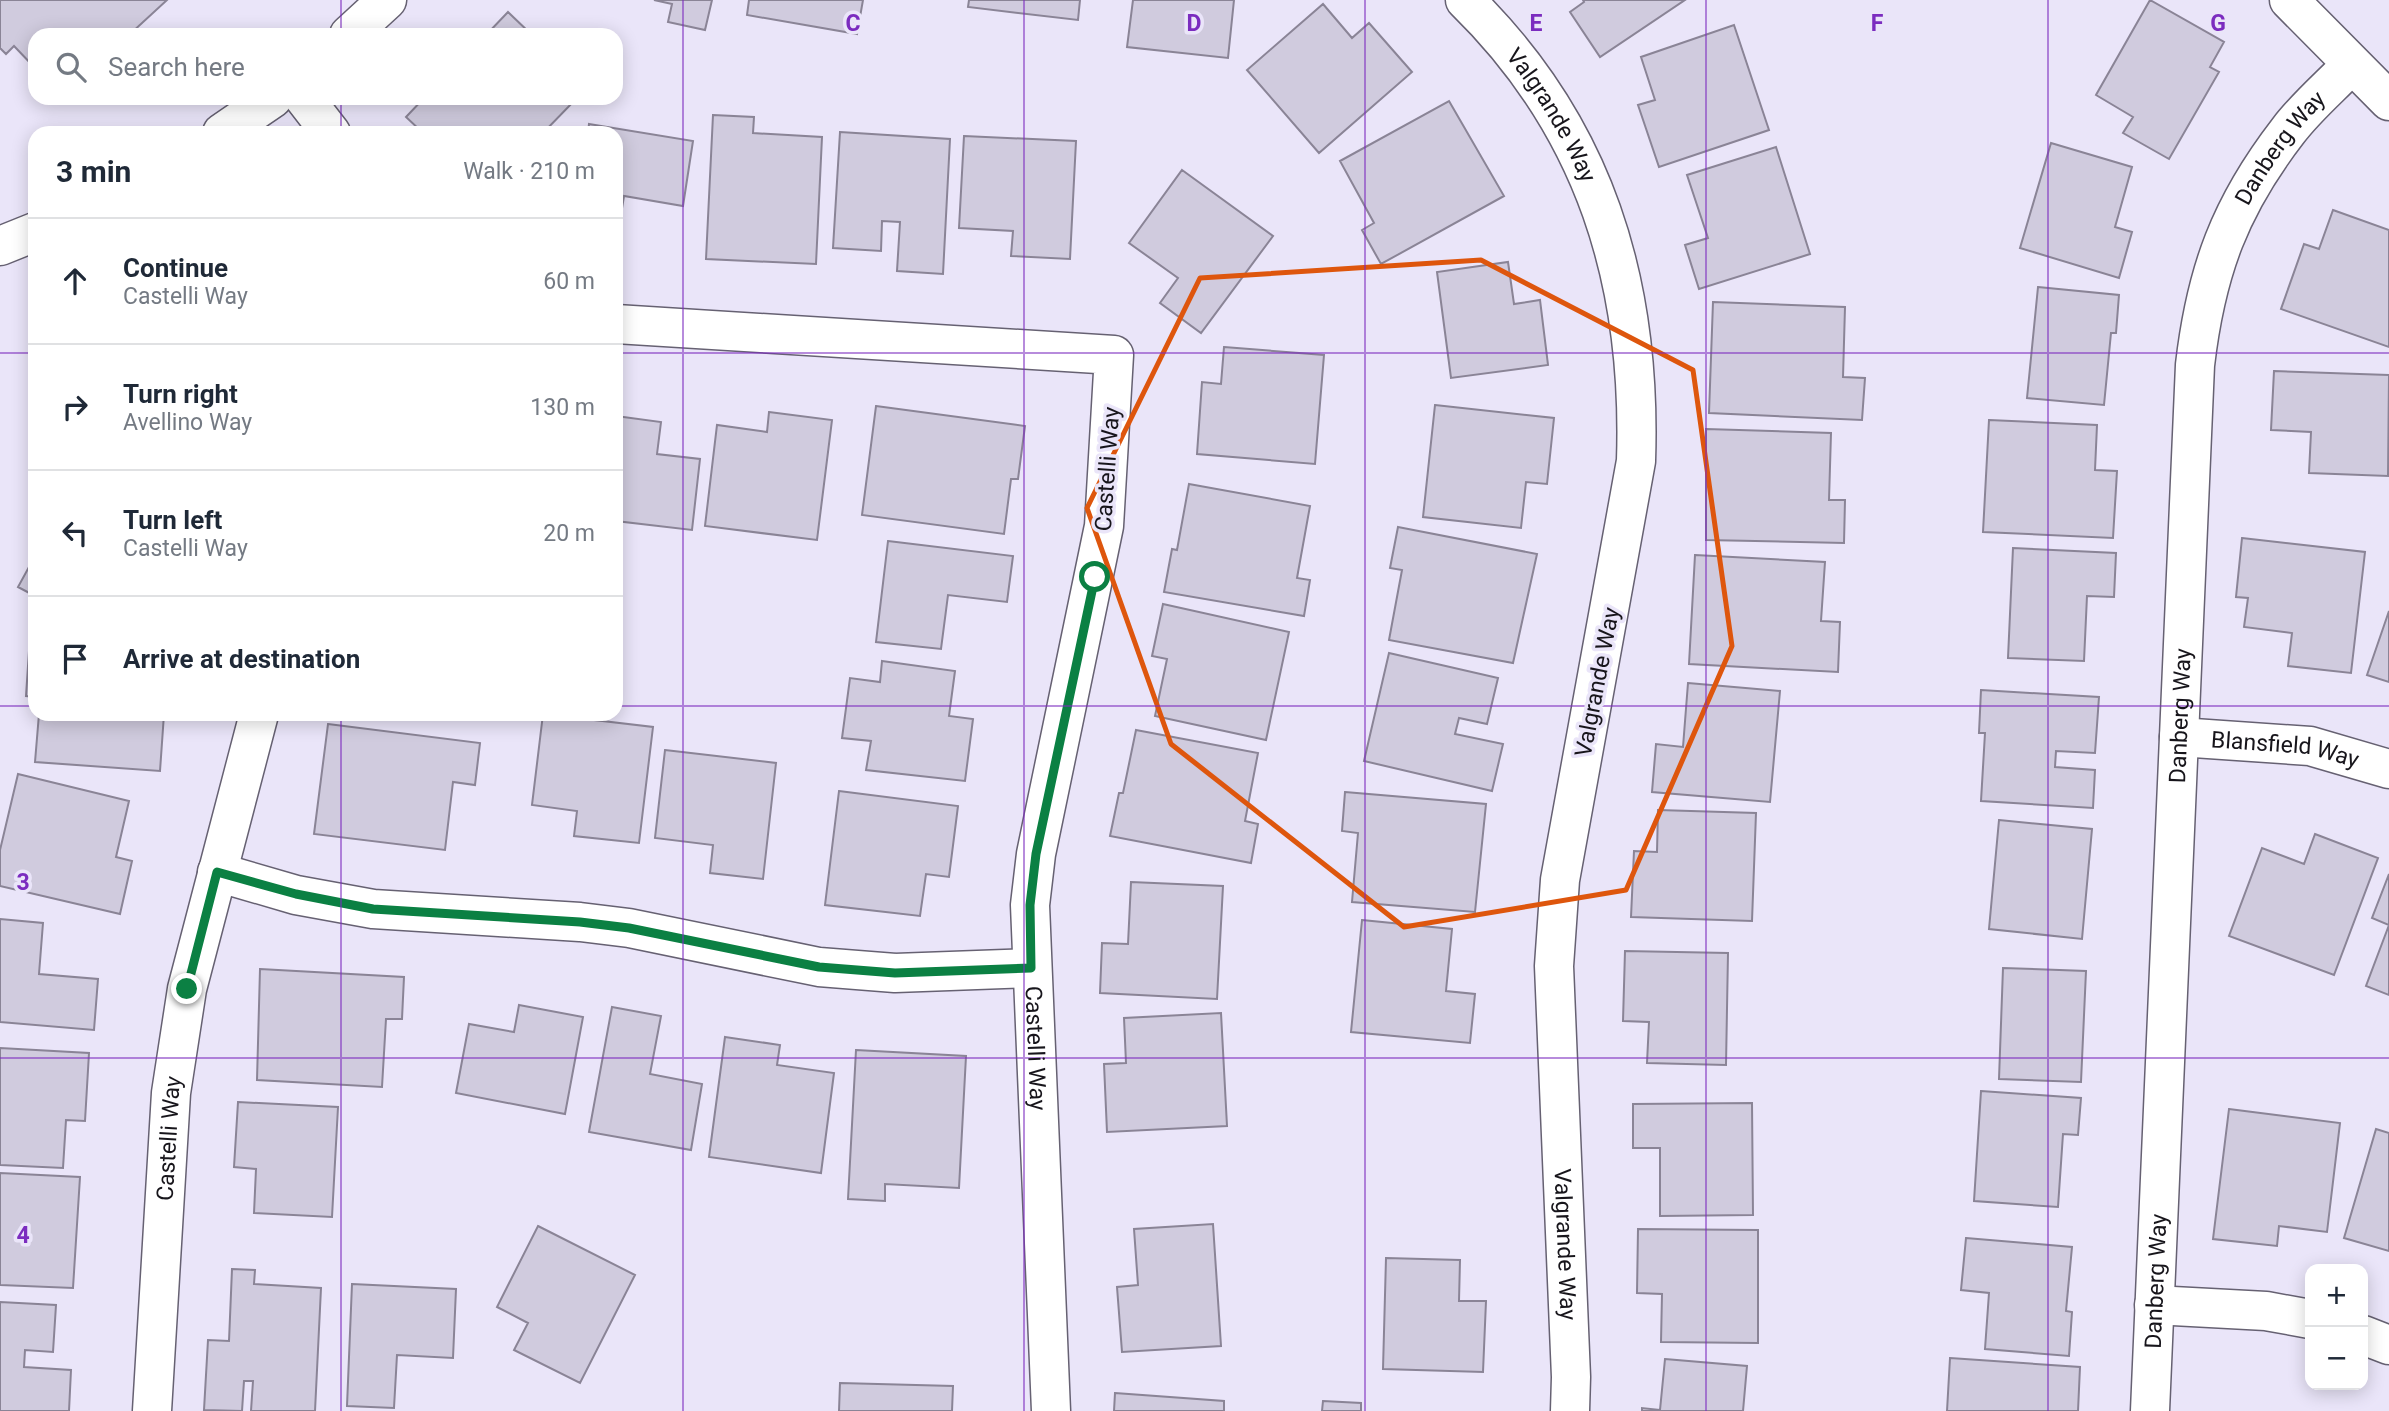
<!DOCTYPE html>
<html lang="en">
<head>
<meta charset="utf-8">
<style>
  :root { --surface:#fff; --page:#f6f6f7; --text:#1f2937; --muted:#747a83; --line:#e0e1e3 }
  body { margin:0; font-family:Roboto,sans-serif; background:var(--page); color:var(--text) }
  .controls { position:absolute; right:21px; bottom:21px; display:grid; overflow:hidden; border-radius:14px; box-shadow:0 4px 18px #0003 }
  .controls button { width:63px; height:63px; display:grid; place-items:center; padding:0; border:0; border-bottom:2px solid var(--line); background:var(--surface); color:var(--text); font:35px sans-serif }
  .stop { position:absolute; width:21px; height:21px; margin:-16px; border:5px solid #0b8043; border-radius:50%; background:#fff }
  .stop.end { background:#0b8043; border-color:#fff; box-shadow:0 2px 7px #0008 }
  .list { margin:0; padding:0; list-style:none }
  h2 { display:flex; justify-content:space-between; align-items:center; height:91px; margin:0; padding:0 28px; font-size:30px }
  h2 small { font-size:23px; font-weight:400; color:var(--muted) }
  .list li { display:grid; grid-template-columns:46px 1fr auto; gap:21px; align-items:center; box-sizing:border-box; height:126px; padding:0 28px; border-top:2px solid var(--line) }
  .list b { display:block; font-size:26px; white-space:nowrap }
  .list p { margin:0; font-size:23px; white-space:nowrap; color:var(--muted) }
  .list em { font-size:23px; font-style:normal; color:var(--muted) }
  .icon { flex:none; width:38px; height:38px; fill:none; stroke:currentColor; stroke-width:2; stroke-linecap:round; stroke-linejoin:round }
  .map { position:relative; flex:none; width:2389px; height:1411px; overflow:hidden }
  .search { position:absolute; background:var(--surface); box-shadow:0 4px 18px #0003; left:28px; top:28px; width:595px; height:77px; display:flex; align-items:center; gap:18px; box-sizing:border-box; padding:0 24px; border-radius:21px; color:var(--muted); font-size:26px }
  .panel { position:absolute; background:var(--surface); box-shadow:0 4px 18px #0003; left:28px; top:126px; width:595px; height:595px; border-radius:21px }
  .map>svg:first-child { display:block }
  .building { fill:#d0cbde; stroke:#8a8496; stroke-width:2 }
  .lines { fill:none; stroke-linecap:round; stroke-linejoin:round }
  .minor-casing { stroke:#666172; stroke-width:41 }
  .minor { stroke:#fff; stroke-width:38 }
  .route { stroke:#0b8043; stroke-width:9 }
  .marked { fill:none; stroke:#de560d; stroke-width:5; stroke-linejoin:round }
  .grid { fill:none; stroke:#7b2cbf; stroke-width:2; stroke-opacity:0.55 }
  .labels { text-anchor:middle; stroke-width:7; stroke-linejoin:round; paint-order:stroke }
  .street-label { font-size:23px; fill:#17151b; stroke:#eae5f9 }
  .grid-label { font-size:23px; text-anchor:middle; font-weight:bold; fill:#7b2cbf; stroke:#eae5f9; stroke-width:7; stroke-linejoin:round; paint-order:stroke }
</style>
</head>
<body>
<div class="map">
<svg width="2389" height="1411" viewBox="0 0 2389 1411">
  <rect width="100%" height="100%" fill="#eae5f9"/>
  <path class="building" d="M0,0H167L129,35H35V68L14,46L6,54L0,48Z
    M654,0H712L705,30L668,22L672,4Z
    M749,0H863L857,34L747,15Z
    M969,0H1080L1078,20L968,7Z
    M1133,0H1234L1228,58L1127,47Z
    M1583,0H1685L1600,57L1570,12L1584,2Z
    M2150,0L2224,42L2210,67L2219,72L2169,159L2123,133L2133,117L2096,95Z
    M1323,4L1352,38L1369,23L1412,72L1319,153L1247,70Z
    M508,12L532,35H486Z
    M1734,25L1769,130L1659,167L1638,105L1655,100L1641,57Z
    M424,98H577L543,133H423L406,117Z
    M1449,101L1504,196L1381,264L1362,230L1374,223L1340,161Z
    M713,115L754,117L753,133L822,137L816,264L706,259Z
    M589,124L693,141L683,206L624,196L616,245V133H588Z
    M840,132L950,139L943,274L897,271L900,222L882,221L881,251L833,248Z
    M964,136L1076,141L1070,259L1011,256L1013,231L959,228Z
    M2051,143L2132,167L2115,227L2132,232L2119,278L2020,248Z
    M1776,147L1810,254L1699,289L1685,245L1708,238L1687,175Z
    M1182,170L1273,236L1201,333L1160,303L1178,278L1129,243Z
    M2333,210L2389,230V347L2281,309L2304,244L2319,249Z
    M1508,262L1514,304L1540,300L1548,365L1451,378L1437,272Z
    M2038,287L2119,295L2116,333H2111L2104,405L2027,398Z
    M1713,302L1845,307L1843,377L1865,378L1862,420L1709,413Z
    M1224,347L1324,355L1315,464L1197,454L1202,382L1221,384Z
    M2274,371L2389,375L2388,476L2309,473L2311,432L2271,430Z
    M1435,405L1554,418L1547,484L1526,482L1521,528L1423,517Z
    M876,406L1025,426L1018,479H1011L1004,534L862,515Z
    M769,412L832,420L817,540L705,526L717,425L767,432Z
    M616,416L661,422L657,454L700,459L692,530L616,521Z
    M1989,420L2097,425L2095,470L2117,471L2113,538L1983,532Z
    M1706,429L1831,433L1829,500H1845L1844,543L1706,540Z
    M1189,484L1310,506L1297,578L1310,580L1304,616L1164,592L1172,549L1177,550Z
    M1398,527L1537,554L1513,663L1389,640L1402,570L1390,568Z
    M2242,538L2365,552L2351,673L2288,666L2292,633L2244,627L2248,598L2236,597Z
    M888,541L1013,556L1007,602L948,595L941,649L876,642Z
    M2013,548L2116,553L2114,597L2087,596L2084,661L2008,658Z
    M1695,555L1825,562L1821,621L1840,622L1838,672L1689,664Z
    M35,556V596L18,587Z
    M1163,604L1289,632L1266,740L1155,716L1167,659L1152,656Z
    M2389,611V682L2367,675Z
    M29,651L35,652V697L26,696Z
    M1389,653L1498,678L1487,724L1459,718L1455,734L1503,744L1492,791L1364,761Z
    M882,661L955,671L949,716L973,719L965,781L866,770L871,741L842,738L850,678L880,682Z
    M1688,683L1780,691L1770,802L1652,792L1656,744L1683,747Z
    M1981,690L2099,697L2095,753L2056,751L2055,767L2095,770L2093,808L1981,801L1985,733H1979Z
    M39,714H164L160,771L35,762Z
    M543,714L653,727L639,843L574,836L577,811L532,805Z
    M328,724L480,743L475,785L453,782L445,850L314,834Z
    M1136,730L1258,753L1245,821L1258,824L1251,863L1110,836L1119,793H1123Z
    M665,750L776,763L763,879L710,873L713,845L655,838Z
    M18,774L129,801L116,857L132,861L120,914L0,886V850Z
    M839,791L958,806L949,877L926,874L920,916L825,905Z
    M1345,792L1486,804L1475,912L1352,902L1358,833L1342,831Z
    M1658,810L1756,813L1752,921L1631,917L1634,851L1657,852Z
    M1999,820L2092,829L2082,939L1989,929Z
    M2315,834L2378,858L2334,975L2229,936L2262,848L2304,864Z
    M2389,874V995L2366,986L2389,925L2372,918Z
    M1131,882L1223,886L1217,999L1100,993L1102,943L1128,944Z
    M0,919L43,923L39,974L98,979L94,1030L0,1022Z
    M1362,920L1452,929L1446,991L1475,994L1470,1043L1351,1032Z
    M1625,951L1728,953L1726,1065L1647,1063L1649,1022L1623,1021Z
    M2003,968L2086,971L2081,1082L1999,1079Z
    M260,969L404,977L402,1019H386L382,1087L257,1080Z
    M519,1005L583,1017L565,1114L456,1093L469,1024L514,1032Z
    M612,1007L661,1016L650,1074L702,1084L691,1150L589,1132Z
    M1221,1013L1227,1126L1107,1132L1104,1064L1126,1063L1124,1018Z
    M725,1037L780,1045L777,1065L834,1073L821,1173L709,1157Z
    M0,1048L89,1053L85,1121L66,1120L63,1168L0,1165Z
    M856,1050L966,1056L959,1188L885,1184V1201L848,1199Z
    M1981,1091L2081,1098L2078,1135L2063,1134L2058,1207L1974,1201Z
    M238,1102L338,1107L332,1217L254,1213L256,1169L234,1167Z
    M1752,1103L1753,1215L1660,1216V1148H1633V1104Z
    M2229,1109L2340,1123L2327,1232L2279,1226L2277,1246L2213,1239Z
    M2376,1129L2389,1133V1251L2344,1238Z
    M0,1173L80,1177L73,1288L0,1285Z
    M1213,1224L1221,1346L1122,1352L1117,1287L1138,1285L1134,1229Z
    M538,1226L635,1275L580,1383L514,1350L528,1323L497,1307Z
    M1638,1229L1758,1230V1343L1661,1342L1662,1294L1637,1293Z
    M1966,1238L2072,1247L2066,1311L2072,1312L2069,1356L1985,1349L1989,1293L1961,1290Z
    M1386,1258L1460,1260L1459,1301H1486L1483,1372L1383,1369Z
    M232,1269L255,1270L254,1284L321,1288L315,1411H251L253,1381H244L242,1411L204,1410L208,1340L229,1341Z
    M352,1284L456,1289L453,1358L397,1355L394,1408L347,1406Z
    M0,1302L56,1305L53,1352L25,1350L24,1367L71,1370L69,1411H0Z
    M1950,1358L2080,1367L2078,1411H1947Z
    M1665,1359L1747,1366L1743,1411H1642V1408L1660,1410Z
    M840,1383L953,1386L952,1411H839Z
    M1115,1393L1224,1401V1411H1114Z
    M1323,1401L1361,1403V1411H1322Z"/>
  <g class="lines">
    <defs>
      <g id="minor">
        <path id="s1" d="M1465,0C1595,127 1642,282 1636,461L1560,880L1554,966L1571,1377L1570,1411"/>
        <path d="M2289,0L2389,101"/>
        <path d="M349,35L387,0"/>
        <path d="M304,98L331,133"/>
        <path d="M222,133L273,98"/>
        <path d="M0,246L35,232"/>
        <path id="s2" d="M616,324L1114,355L1104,526L1036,854L1030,905L1051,1411"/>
        <path id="s3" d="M2179,737L2310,746L2389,769"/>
        <path d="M217,872L296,895L373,909L580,922L629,928L819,967L895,973L1031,968"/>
        <path d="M2154,1305L2266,1311L2310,1319"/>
        <path d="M2363,1335L2389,1345"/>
        <path id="s4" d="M152,1411L171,1093L187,989L259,714"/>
        <path id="s5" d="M2150,1411L2195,365C2206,271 2230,206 2288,131C2306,107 2330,87 2351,65"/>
      </g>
    </defs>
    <use href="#minor" class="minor-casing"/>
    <use href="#minor" class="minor"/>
  </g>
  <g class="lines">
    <path class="route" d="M187,989L217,872L296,894L373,909L580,922L629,928L819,967L895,973L1031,968L1030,905L1036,854L1095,577"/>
  </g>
  <path class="marked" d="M1481,260L1693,370L1732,646L1626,890L1404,927L1171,744L1087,508L1200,278Z"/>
  <path class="grid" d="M341,0V35M683,0V1411M1024,0V1411M1365,0V1411M1706,0V1411M2048,0V1411M341,98V133M0,353H35M616,353H2389M0,706H35M616,706H2389M341,714V1411M0,1058H2389"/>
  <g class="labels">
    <g class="street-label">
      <text dy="8" stroke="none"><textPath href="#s1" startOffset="145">Valgrande Way</textPath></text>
      <text dy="8" stroke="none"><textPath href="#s5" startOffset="1284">Danberg Way</textPath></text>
      <text transform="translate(1107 469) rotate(-86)" y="8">Castelli Way</text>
      <text transform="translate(1597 682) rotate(-79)" y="8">Valgrande Way</text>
      <text dy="8" stroke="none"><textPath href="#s5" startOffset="696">Danberg Way</textPath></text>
      <text dy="8" stroke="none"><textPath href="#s3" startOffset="107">Blansfield Way</textPath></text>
      <text dy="8" stroke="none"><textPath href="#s2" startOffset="1200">Castelli Way</textPath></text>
      <text dy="8" stroke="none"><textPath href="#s4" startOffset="273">Castelli Way</textPath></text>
      <text dy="8" stroke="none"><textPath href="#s1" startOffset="1298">Valgrande Way</textPath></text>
      <text dy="8" stroke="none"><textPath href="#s5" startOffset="130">Danberg Way</textPath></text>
    </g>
  </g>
  <g class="grid-label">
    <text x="853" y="31">C</text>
    <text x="1194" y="31">D</text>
    <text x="1536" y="31">E</text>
    <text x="1877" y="31">F</text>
    <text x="2218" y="31">G</text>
    <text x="23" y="890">3</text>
    <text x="23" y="1243">4</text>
  </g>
</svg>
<div class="controls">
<button>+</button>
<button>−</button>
</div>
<div class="stop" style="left:1095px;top:577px"></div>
<div class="stop end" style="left:187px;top:989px"></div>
<div class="search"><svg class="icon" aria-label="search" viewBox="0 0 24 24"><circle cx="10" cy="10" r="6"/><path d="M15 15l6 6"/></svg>Search here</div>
<section class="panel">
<h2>3 min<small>Walk · 210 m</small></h2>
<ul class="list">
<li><svg class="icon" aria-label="ahead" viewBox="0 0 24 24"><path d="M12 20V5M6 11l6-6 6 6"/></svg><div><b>Continue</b><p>Castelli Way</p></div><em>60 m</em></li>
<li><svg class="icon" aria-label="right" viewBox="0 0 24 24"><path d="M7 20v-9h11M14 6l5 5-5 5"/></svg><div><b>Turn right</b><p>Avellino Way</p></div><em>130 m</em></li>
<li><svg class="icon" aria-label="left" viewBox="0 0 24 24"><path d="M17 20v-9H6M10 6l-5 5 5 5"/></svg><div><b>Turn left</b><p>Castelli Way</p></div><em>20 m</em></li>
<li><svg class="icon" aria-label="arrive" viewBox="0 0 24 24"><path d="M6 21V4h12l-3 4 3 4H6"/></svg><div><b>Arrive at destination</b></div></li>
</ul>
</section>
</div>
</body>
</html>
